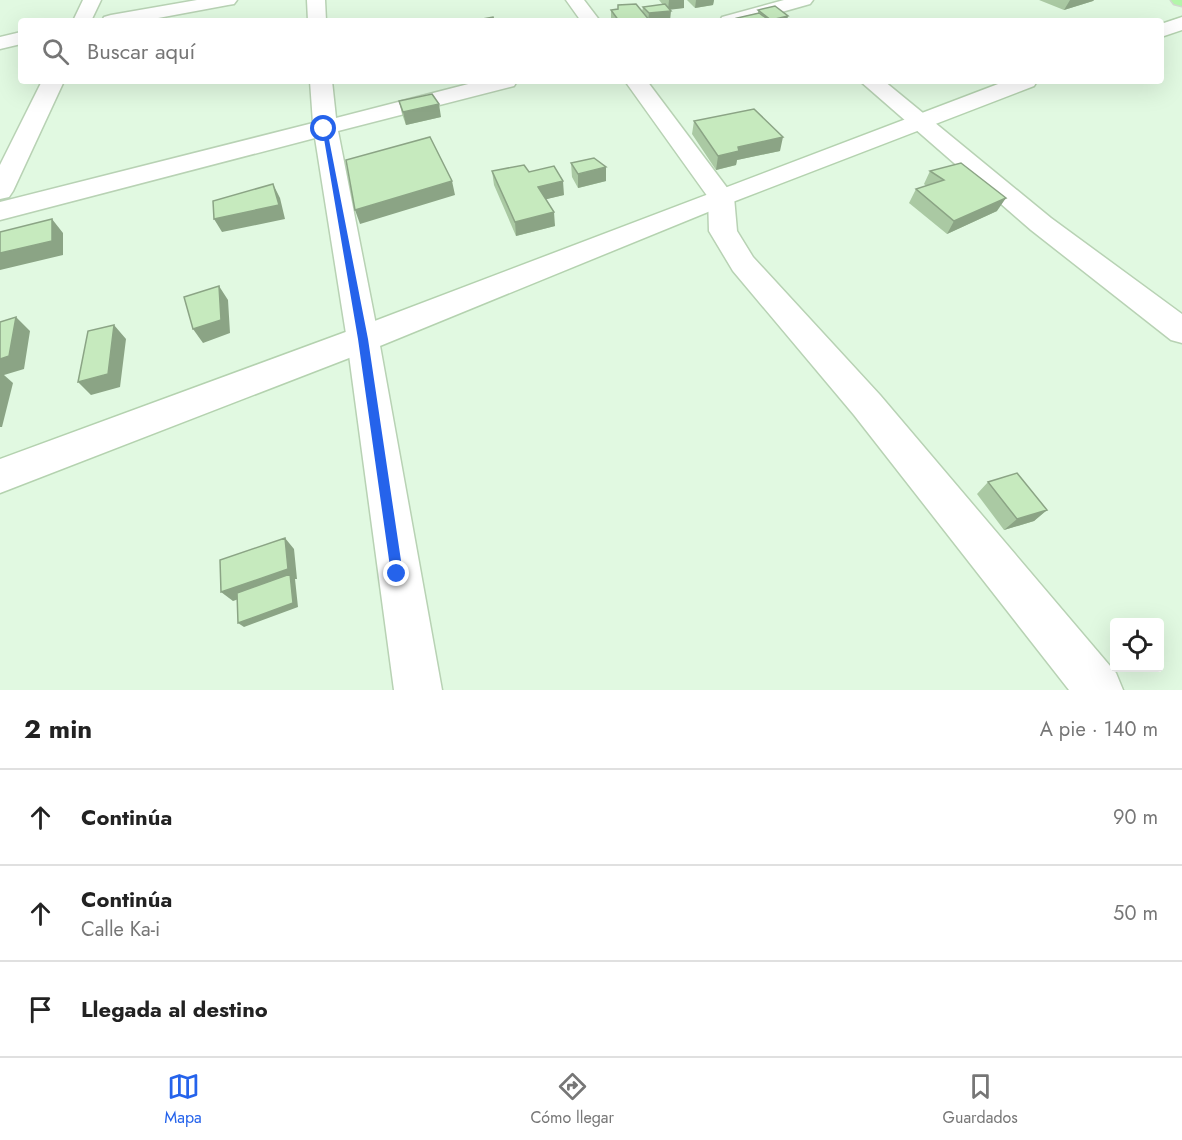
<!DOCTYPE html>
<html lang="es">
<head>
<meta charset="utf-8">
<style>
  :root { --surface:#fff; --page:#f2f2f2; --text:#222; --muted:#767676; --line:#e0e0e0; --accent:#2563eb }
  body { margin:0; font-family:Jost,sans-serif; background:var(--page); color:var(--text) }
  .controls { position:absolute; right:18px; bottom:18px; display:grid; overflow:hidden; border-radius:6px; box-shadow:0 6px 24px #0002 }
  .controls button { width:54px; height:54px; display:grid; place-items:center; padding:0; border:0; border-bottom:2px solid var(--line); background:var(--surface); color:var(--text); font:30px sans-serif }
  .stop { position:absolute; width:18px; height:18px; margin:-14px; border:4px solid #2563eb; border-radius:50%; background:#fff }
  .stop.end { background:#2563eb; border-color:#fff; box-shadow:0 2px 6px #0008 }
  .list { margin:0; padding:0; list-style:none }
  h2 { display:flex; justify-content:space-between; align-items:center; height:78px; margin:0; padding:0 24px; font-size:26px }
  h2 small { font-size:20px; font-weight:400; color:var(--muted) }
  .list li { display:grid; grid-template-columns:39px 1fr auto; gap:18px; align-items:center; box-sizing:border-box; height:96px; padding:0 24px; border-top:2px solid var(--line) }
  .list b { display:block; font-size:22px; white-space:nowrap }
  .list p { margin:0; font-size:20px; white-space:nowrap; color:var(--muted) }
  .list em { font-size:20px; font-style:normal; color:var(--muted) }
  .icon { flex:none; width:33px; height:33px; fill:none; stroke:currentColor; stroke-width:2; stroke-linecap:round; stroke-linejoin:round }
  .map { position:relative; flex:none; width:1182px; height:690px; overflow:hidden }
  .search { position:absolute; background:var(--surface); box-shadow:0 6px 24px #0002; left:18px; right:18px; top:18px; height:66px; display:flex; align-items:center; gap:15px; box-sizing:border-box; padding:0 21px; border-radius:6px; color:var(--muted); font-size:22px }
  .sheet { height:366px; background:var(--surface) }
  nav { display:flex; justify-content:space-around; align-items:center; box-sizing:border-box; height:84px; border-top:2px solid var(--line); background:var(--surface); font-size:16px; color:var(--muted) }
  nav a { display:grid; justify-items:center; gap:3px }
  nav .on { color:var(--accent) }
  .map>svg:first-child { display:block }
  .residential { fill:#e1f9e1; fill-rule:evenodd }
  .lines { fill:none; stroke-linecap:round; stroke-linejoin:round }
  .minor-casing { stroke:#b8d2b4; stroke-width:3 }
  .secondary-casing { stroke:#b4d2af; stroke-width:3 }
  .trunk-casing { stroke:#d0d9ce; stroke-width:3 }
  .minor { fill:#fff; fill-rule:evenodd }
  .secondary { fill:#fff; fill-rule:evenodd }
  .trunk { fill:#b3f6aa; fill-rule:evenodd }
  .wall { fill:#aac9a3 }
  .shaded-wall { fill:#8ba485 }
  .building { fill:#c6eabe; stroke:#8ba485; stroke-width:1.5 }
  .route { fill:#2563eb }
</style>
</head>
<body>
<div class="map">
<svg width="1182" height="690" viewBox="0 0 1182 690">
  <rect width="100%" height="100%" fill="#edfced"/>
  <path class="residential" d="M0,0H1182V690H0ZM21,21H1161V81H21ZM1114,622H1160V668H1114Z"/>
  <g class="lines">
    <defs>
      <path id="minor" d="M83,0H101L91,21H73Z
        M197,0H237L234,4L228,5L142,21H102L104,17L111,15Z
        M307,0H325L326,21H308Z
        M566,0H584L600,21H581Z
        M784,0H813L810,4L750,21H720L722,17Z
        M21,32V44L0,49V37Z
        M42,81H64L13,191L9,197L0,199V165Z
        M310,81H332L336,118L480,81H517L514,86L338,131L379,340L442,690H394L347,340L315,138L0,220V202L313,123Z
        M625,81H647L734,197L737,231L753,257L880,395L1116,673L1123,690H1069L854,415L733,271L709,231L708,197Z
        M860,81H884L1051,218L1182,314V343L1171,340L1031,230Z"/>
      <path id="secondary" d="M1182,17V30L1161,37V24Z
        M1006,81H1037L1034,86L730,203L375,348L0,493V459L351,330Z"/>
      <path id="trunk" d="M1171,0H1182V6L1174,4Z"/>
    </defs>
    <use href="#minor" class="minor-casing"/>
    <use href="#secondary" class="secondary-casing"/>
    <use href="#trunk" class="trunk-casing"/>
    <use href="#minor" class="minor"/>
    <use href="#secondary" class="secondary"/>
    <use href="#trunk" class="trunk"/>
  </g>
  <path class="wall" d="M659,0H684V8L670,9V21H611V10L618,9V5L642,12L643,7L663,5Z
    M687,0H714L713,5L695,8Z
    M1039,0H1094L1093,1L1064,10Z
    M758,10L787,21H737V18L758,13Z
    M399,101L441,117L406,125L402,114Z
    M694,121L780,151L737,160L736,165L716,170L692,134Z
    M571,163L606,167V181L578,188L572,177Z
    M492,171L529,172L564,195L546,199L555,226L516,236L494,185Z
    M930,171L997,211L947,234L909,203L916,189L926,186L924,184Z
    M988,482L1047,510L1034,521L1004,530L977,494Z"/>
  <path class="shaded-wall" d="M669,0H684V8L668,10Z
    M696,0H714L713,5L695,8Z
    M1070,0H1094L1093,1L1064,10Z
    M671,11L670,21H648L649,13Z
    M788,16L787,21H771V20Z
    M439,104L441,117L406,125L403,112Z
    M783,137L780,151L737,160L736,165L716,170L718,156L738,147Z
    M606,167V181L578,188V174Z
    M452,181L455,195L360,224L355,210Z
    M563,181L564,195L539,201L538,187Z
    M273,184L280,198L285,219L222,232L214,219Z
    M1006,198L997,211L947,234L954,221Z
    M554,212L555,226L516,236L515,222Z
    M52,219L63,233V255L0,270V253Z
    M219,286L228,300L230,333L203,343L193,329Z
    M16,317L30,331L24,369L4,375L13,383L2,427H0V359Z
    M114,325L126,339L120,387L91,395L78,382Z
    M1047,510L1034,521L1004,530L1017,519Z
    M285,538L294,549L297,579H295L298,607L244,627L238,623L291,581L233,601L221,592Z"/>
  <path class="building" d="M636,4L650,21H619L611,10L618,9V5Z
    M665,4L671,11L649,13L643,7Z
    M775,6L788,16L771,20L758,10Z
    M759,13L769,20L763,21H742L737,18Z
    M493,17L494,21H471Z
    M432,94L439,104L403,112L399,101Z
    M754,109L783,137L738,147L739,151L718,156L694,121Z
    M430,137L452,181L355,210L346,160Z
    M594,158L606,167L578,174L571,163Z
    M961,163L1006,198L954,221L916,189L944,180L930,171Z
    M524,165L529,172L554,166L563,181L538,187L554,212L515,222L492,171Z
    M273,184L279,205L214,219L213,201Z
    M52,219V241L0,253V232Z
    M219,286L221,320L193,329L184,297Z
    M16,317L9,356L0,359V322Z
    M114,325L108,374L78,382L88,331Z
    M1017,473L1047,510L1017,519L988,482Z
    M285,538L288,569L221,592L220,560Z
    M290,574L293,603L238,623L237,593Z"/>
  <path class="route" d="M322,127L327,129L368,339L403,574L402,578L397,580L393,578L391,574L358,339Z"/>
</svg>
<div class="controls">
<button><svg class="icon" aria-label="locate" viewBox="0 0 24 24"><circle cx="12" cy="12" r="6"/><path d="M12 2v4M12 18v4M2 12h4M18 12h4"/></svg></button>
</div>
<div class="stop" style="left:324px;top:129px"></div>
<div class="stop end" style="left:397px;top:574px"></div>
<div class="search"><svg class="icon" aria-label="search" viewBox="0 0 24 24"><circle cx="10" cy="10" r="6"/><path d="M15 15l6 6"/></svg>Buscar aquí</div>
</div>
<section class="sheet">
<h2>2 min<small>A pie · 140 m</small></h2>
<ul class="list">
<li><svg class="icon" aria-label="ahead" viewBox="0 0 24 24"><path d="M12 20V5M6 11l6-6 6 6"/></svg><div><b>Continúa</b></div><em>90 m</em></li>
<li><svg class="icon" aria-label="ahead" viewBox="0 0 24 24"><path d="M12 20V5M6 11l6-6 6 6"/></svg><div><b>Continúa</b><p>Calle Ka-i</p></div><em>50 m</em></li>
<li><svg class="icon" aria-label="arrive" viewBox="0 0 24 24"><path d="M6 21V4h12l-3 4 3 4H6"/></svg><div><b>Llegada al destino</b></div></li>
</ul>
</section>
<nav>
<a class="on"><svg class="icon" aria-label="map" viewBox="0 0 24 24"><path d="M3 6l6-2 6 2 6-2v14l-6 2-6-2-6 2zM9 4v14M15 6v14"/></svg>Mapa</a>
<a><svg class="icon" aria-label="directions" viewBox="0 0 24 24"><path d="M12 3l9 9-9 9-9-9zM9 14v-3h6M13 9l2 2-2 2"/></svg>Cómo llegar</a>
<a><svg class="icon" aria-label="saved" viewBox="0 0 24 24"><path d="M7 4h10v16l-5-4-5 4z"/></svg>Guardados</a>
</nav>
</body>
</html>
